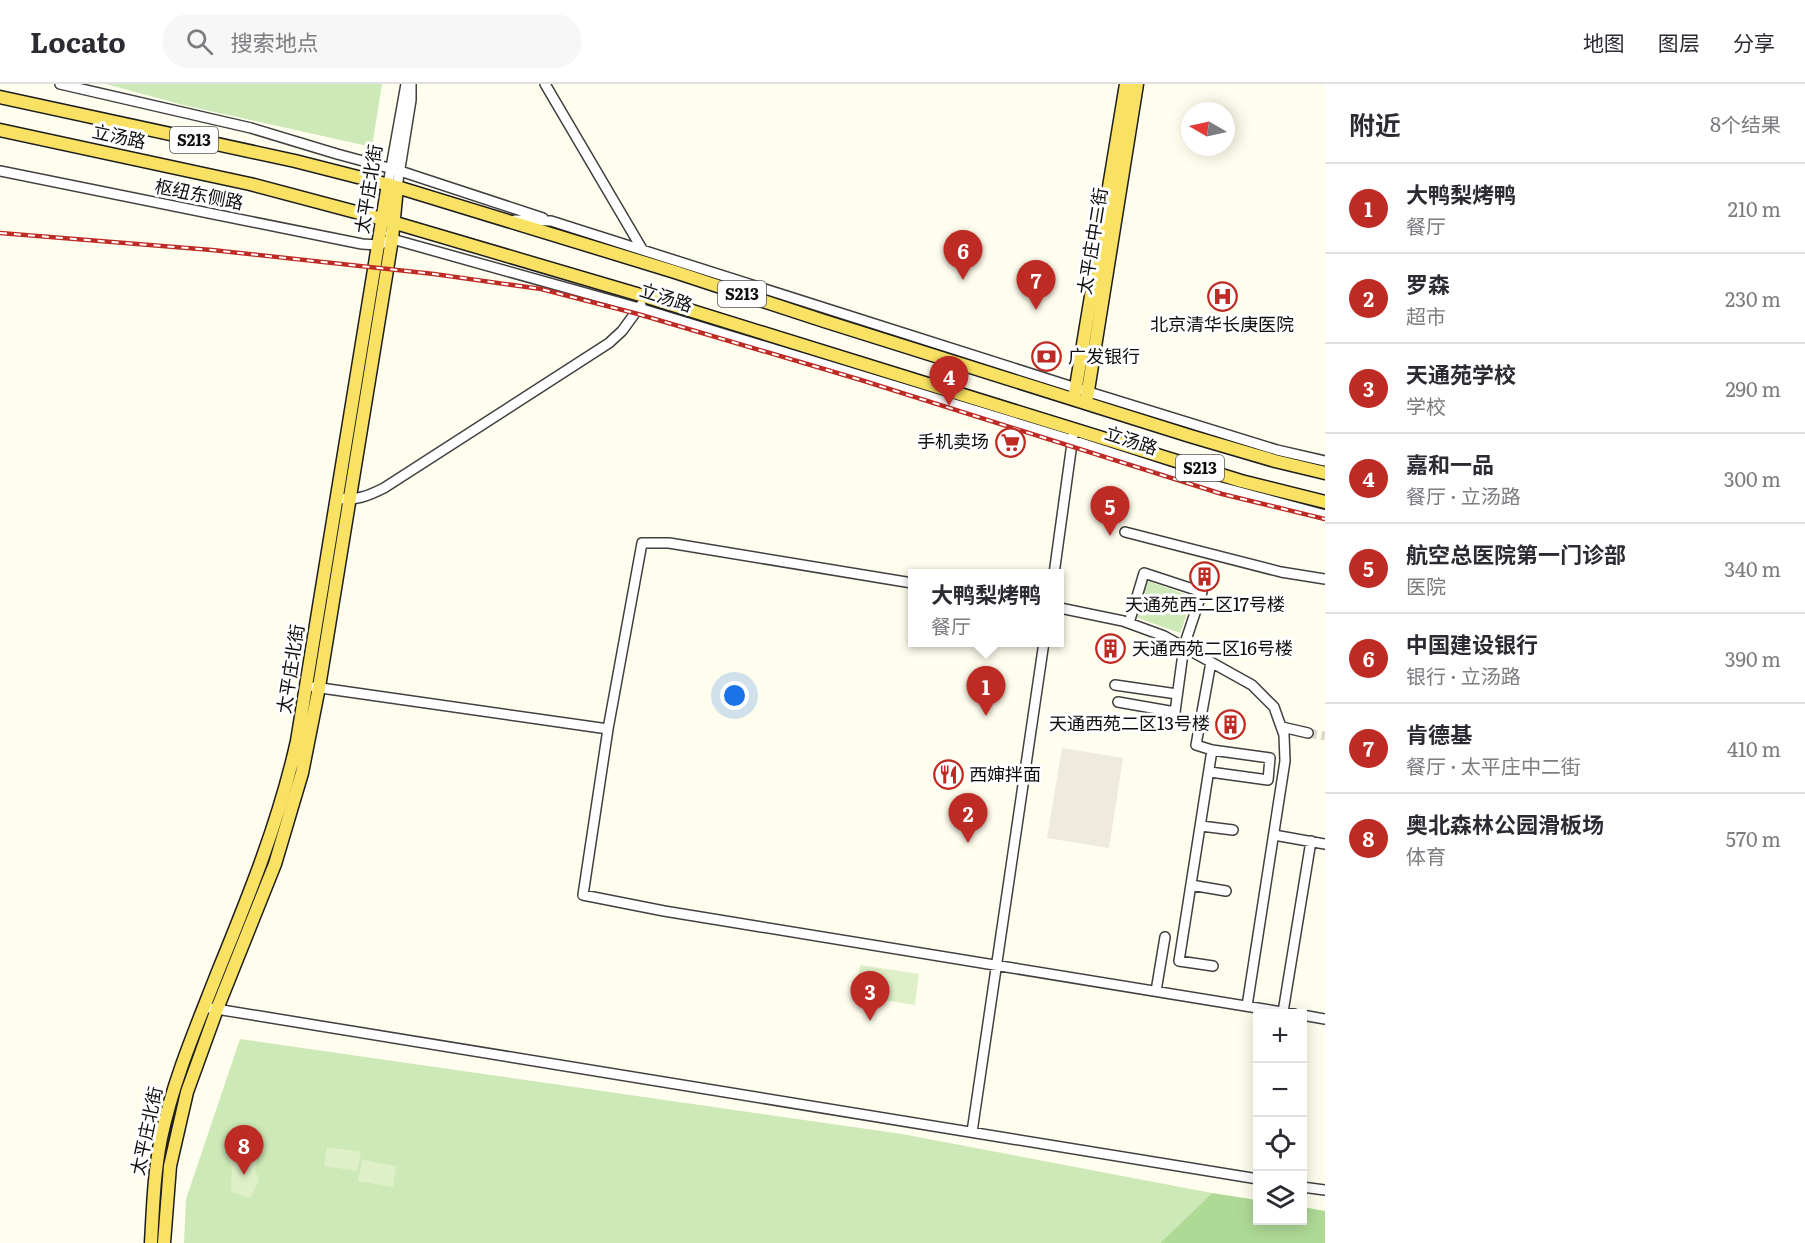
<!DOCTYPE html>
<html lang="zh">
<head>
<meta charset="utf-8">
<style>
  :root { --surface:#fff; --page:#f7f7f7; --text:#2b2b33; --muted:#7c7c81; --line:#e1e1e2; --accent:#be2a24 }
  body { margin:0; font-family:Literata,"Noto Sans SC",serif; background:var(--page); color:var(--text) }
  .controls { position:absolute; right:18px; bottom:18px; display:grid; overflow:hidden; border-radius:0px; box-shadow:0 3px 15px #0003 }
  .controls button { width:54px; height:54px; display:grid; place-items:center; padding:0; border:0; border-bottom:2px solid var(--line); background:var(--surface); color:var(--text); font:30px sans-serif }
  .compass { position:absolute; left:1181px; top:18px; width:54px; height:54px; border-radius:50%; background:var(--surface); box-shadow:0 3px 15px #0003; rotate:279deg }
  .you { position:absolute; left:735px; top:612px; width:21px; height:21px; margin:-15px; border:4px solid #fff; border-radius:50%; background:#1a73e8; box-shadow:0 0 0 9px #1a73e833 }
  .badge { display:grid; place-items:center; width:39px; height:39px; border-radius:50%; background:var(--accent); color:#fff; font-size:20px; font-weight:700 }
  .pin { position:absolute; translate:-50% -50px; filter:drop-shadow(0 2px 3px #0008) }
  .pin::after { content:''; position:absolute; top:32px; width:21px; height:18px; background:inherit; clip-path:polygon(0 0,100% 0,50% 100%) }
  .popup { position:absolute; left:908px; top:485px; width:156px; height:78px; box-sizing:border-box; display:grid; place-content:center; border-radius:0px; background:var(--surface); filter:drop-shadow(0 2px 4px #0005); font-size:20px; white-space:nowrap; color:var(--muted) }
  .popup b { font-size:22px; color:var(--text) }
  .popup::after { content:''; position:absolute; left:50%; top:100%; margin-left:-12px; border:12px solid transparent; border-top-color:var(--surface) }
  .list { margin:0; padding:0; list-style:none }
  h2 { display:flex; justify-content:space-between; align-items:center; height:78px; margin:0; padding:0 24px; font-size:26px }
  h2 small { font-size:20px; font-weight:400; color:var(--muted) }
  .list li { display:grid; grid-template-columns:39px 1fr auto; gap:18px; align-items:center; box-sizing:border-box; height:90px; padding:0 24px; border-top:2px solid var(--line) }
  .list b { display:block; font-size:22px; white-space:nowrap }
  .list p { margin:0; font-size:20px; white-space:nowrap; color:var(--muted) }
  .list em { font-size:20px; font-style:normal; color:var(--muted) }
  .icon { flex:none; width:33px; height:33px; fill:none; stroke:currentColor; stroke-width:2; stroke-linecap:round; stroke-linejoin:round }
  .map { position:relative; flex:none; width:1325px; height:1159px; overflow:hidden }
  header { display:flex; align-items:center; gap:36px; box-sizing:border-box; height:84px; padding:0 30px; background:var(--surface); border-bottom:2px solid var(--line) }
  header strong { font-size:28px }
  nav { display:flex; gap:33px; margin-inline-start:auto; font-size:21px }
  .search { width:420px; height:54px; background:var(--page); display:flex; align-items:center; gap:15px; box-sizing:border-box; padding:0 21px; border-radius:33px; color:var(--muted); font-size:22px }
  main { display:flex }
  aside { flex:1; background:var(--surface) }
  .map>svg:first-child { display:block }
  .green { fill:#cde9b7 }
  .forest { fill:#afda96 }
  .pitch { fill:#dff0c8 }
  .plaza { fill:#eeebdc }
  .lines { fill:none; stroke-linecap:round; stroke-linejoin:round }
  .minor-tunnel { stroke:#dbd9cb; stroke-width:9; stroke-dasharray:9 4.5; stroke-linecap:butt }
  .minor-casing { stroke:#404040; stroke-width:12 }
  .major-casing { stroke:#1e1e1e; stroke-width:15 }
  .minor { stroke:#fff; stroke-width:9 }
  .major { stroke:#f9e163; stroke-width:12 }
  .rail-casing { stroke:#be2a24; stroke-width:4.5 }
  .rail { stroke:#fff; stroke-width:2; stroke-dasharray:7; stroke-linecap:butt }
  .labels { text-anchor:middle; stroke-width:6; stroke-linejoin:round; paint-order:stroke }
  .shield { fill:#fff; stroke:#565656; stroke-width:1.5 }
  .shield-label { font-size:16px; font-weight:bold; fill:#0d0d0d }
  .street-label { font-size:18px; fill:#0d0d0d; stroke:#fff }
  .poi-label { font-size:18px; fill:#0d0d0d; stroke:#fff; text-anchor:start }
</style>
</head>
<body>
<header>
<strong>Locato</strong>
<div class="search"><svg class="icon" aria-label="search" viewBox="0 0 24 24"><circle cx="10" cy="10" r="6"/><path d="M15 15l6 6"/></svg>搜索地点</div>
<nav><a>地图</a><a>图层</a><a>分享</a></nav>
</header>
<main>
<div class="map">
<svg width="1325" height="1159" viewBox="0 0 1325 1159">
  <rect width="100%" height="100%" fill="#fffded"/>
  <path class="green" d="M106,0H382L372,63L183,21Z
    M1148,497L1193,513L1180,549L1135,533Z
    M240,955L902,1050L1212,1109L1160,1159H184L186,1115Z"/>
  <path class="forest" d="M1212,1109L1257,1116L1258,1136H1302L1303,1123L1325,1127V1159H1160Z"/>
  <path class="pitch" d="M860,881L919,890L915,921L855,912Z
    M327,1063L361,1068L357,1087L324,1082Z
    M252,1067L257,1074L255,1087L259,1095L251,1113L248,1114L232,1108C230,1100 232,1094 232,1086C231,1079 228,1078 229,1071Z
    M362,1076L396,1082L393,1103L358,1097Z"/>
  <path class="plaza" d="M1062,664L1123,674L1109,764L1047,754Z"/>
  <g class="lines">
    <path class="minor-tunnel" d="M1308,649L1325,652"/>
    <defs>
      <path id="minor" d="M60,0L251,44L337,70L400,87L543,134
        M545,0L642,165
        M0,87L362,160L378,161L392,155
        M388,100L406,0
        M397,103L411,16V0
        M515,136L551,137L1076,304L1277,366L1325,377
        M390,150L392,155L639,224L1072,356L1202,398L1325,431
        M337,414C356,417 368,412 384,404L609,259L622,247L641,221
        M1125,448L1281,488L1325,495
        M1054,490L1073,352
        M912,499L669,459H642L608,645L583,811L664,827L1294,930
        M1060,524L1123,537L1164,552L1252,601L1274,623L1284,651L1285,677L1247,922
        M1211,578L1196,661L1212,666L1179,877L1213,882
        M1115,601L1177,610
        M314,603L608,645
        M1118,618L1175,628L1184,562L1202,508L1144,489L1129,539
        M1282,643L1308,649
        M1210,688L1268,696L1270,674L1212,666
        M1201,742L1233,746
        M1274,751L1325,760
        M1191,801L1226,807
        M1156,907L1165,853
        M204,923L1258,1095
        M1283,928L1311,757
        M1302,931L1325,935
        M972,1048L1044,558
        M1302,1103L1325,1106"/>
      <path id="major" d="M0,13L295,77L397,103L675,188L824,237L1190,352L1275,377L1325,389
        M0,46L250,100L382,135L647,213L1241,397L1325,418
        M1074,315L1126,0
        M1086,319L1137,0
        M151,1159C153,1124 154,1089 161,1054C173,997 196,944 217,890C248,814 279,738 297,657L388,100
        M164,1159L170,1082L187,1008L217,925L275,780L302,689L319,603L392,155L397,103"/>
    </defs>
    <use href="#minor" class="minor-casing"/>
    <use href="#major" class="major-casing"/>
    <use href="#minor" class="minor"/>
    <use href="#major" class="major"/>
    <defs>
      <path id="rail" d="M0,149L212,166L434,190L541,205L638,230L861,296L1222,410L1325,435"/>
    </defs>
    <use href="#rail" class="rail-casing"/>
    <use href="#rail" class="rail"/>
  </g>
  <defs>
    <symbol id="hospital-ring" viewBox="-11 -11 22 22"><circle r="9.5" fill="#fff" stroke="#be2a24" stroke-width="1.5"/><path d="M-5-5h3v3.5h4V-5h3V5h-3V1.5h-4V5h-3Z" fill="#be2a24"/></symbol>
    <symbol id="bank-ring" viewBox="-11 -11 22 22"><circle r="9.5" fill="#fff" stroke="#be2a24" stroke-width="1.5"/><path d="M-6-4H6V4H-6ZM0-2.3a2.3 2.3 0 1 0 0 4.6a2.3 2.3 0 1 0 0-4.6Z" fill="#be2a24"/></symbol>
    <symbol id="supermarket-ring" viewBox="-11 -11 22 22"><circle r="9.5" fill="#fff" stroke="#be2a24" stroke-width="1.5"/><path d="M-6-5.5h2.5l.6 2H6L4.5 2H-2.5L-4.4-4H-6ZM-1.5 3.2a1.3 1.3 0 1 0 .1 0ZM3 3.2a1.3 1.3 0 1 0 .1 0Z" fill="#be2a24"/></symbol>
    <symbol id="building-ring" viewBox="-11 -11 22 22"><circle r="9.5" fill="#fff" stroke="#be2a24" stroke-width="1.5"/><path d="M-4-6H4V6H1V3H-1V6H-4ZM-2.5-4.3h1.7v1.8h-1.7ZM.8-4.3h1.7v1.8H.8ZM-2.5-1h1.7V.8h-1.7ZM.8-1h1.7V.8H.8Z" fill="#be2a24"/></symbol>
    <symbol id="restaurant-ring" viewBox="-11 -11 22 22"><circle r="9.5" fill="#fff" stroke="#be2a24" stroke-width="1.5"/><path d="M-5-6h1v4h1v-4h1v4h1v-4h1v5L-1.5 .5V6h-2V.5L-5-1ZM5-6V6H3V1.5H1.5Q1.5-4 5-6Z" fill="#be2a24"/></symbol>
  </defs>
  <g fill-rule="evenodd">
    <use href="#hospital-ring" x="1206" y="196" width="33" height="33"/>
    <use href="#bank-ring" x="1030" y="256" width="33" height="33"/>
    <use href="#supermarket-ring" x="994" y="342" width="33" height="33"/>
    <use href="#building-ring" x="1188" y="476" width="33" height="33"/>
    <use href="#building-ring" x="1094" y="548" width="33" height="33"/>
    <use href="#building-ring" x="1214" y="624" width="33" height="33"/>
    <use href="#restaurant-ring" x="932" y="674" width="33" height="33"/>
  </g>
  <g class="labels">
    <g class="shield">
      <rect x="170" y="43" width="48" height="26" rx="4.5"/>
      <rect x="718" y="197" width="48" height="26" rx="4.5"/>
      <rect x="1176" y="371" width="48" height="26" rx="4.5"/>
    </g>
    <g class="shield-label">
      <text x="194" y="62">S213</text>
      <text x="742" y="216">S213</text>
      <text x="1200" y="390">S213</text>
    </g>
    <g class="street-label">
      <text transform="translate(119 53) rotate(12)" y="6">立汤路</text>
      <text transform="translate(369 105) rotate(-81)" y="6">太平庄北街</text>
      <text transform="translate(199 111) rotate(11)" y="6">枢纽东侧路</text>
      <text transform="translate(1093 157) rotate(-81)" y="6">太平庄中二街</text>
      <text transform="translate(666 214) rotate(18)" y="6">立汤路</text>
      <text transform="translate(1131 357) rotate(18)" y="6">立汤路</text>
      <text transform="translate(291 585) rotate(-81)" y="6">太平庄北街</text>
      <text transform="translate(147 1047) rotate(-78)" y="6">太平庄北街</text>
    </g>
    <g class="poi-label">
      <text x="1222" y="247" text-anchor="middle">北京清华长庚医院</text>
      <text x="1068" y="279">广发银行</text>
      <text x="989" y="364" text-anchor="end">手机卖场</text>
      <text x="1205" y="527" text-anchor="middle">天通苑西二区17号楼</text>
      <text x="1132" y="571">天通西苑二区16号楼</text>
      <text x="1210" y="646" text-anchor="end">天通西苑二区13号楼</text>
      <text x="969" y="697">西婶拌面</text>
    </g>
  </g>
</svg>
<div class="controls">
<button>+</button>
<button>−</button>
<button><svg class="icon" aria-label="locate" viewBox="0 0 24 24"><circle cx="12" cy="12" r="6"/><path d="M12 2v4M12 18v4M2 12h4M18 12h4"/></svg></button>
<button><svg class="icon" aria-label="layers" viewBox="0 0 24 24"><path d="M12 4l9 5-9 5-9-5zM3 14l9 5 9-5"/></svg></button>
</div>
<svg class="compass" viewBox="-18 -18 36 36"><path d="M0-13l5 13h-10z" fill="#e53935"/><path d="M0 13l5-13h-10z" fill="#7c7c81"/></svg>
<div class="you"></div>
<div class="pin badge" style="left:986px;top:632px">1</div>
<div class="popup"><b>大鸭梨烤鸭</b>餐厅</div>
<div class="pin badge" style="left:968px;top:759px">2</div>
<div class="pin badge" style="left:870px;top:937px">3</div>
<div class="pin badge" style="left:949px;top:322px">4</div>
<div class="pin badge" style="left:1110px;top:452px">5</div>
<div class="pin badge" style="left:963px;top:196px">6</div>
<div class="pin badge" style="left:1036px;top:226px">7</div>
<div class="pin badge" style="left:244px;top:1091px">8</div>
</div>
<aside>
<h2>附近<small>8个结果</small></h2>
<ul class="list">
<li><span class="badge">1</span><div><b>大鸭梨烤鸭</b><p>餐厅</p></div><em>210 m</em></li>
<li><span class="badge">2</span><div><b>罗森</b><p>超市</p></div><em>230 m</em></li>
<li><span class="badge">3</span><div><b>天通苑学校</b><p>学校</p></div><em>290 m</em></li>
<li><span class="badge">4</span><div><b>嘉和一品</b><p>餐厅 · 立汤路</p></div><em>300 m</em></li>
<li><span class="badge">5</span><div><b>航空总医院第一门诊部</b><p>医院</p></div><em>340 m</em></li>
<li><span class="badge">6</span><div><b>中国建设银行</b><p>银行 · 立汤路</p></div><em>390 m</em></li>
<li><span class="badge">7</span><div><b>肯德基</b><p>餐厅 · 太平庄中二街</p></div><em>410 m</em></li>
<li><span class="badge">8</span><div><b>奥北森林公园滑板场</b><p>体育</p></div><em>570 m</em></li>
</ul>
</aside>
</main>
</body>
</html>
